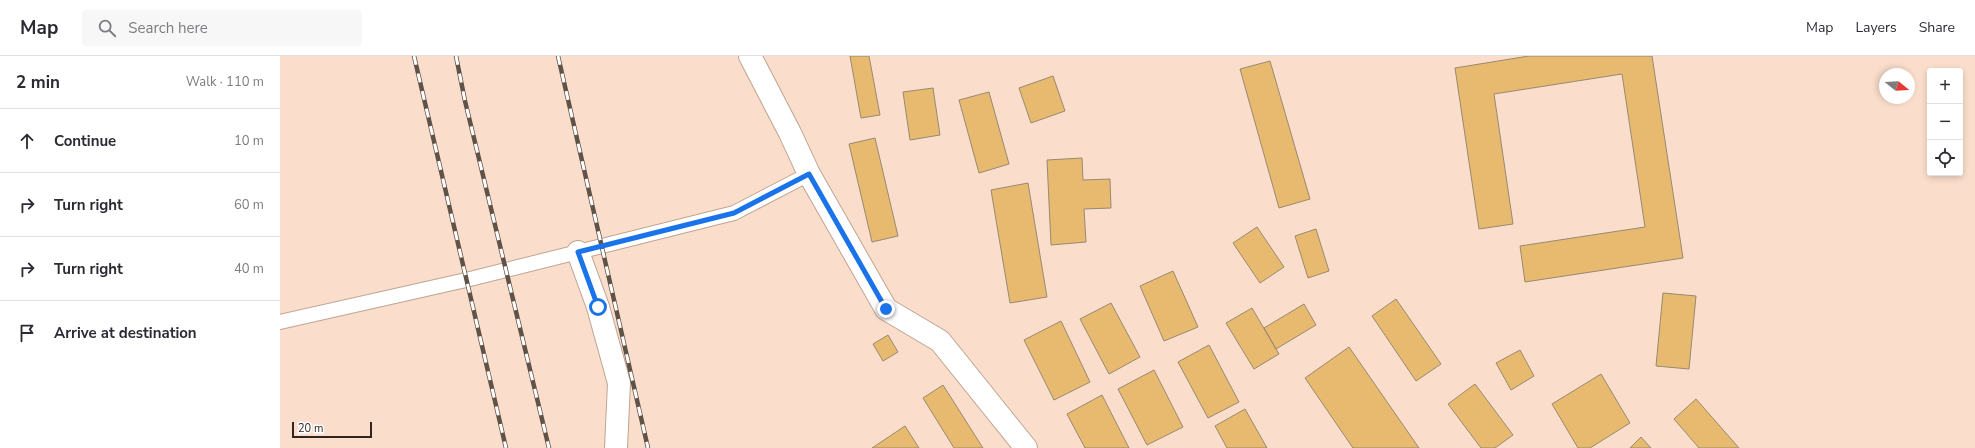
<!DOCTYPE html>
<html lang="en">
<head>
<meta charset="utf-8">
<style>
  :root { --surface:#fff; --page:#f7f7f7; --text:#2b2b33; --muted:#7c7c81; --line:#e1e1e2 }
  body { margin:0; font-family:"Nunito Sans",sans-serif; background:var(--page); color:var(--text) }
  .controls { position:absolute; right:12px; top:12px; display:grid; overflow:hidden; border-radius:4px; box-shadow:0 2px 6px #0003 }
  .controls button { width:36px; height:36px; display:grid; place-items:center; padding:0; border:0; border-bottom:1px solid var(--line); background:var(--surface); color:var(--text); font:20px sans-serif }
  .compass { position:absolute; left:1599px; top:12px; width:36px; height:36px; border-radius:50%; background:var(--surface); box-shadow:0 2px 6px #0003; rotate:108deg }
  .scale { position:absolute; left:12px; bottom:10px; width:80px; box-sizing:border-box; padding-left:4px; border:2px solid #2f251e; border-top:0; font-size:11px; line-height:14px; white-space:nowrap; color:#2f251e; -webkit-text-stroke:3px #fff; paint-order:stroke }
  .stop { position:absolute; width:12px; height:12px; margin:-9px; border:3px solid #1a73e8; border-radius:50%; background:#fff }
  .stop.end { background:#1a73e8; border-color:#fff; box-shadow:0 1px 4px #0008 }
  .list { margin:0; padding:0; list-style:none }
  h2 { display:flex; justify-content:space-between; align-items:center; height:52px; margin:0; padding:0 16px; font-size:17px }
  h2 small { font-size:13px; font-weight:400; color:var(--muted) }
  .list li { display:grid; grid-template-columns:26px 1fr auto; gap:12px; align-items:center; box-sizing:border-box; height:64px; padding:0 16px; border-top:1px solid var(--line) }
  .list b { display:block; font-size:15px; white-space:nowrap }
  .list em { font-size:13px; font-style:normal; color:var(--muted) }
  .icon { flex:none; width:22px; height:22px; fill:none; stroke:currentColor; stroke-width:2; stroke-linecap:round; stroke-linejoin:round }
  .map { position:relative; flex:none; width:1695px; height:392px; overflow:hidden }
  header { display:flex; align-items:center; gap:24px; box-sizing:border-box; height:56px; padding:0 20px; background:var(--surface); border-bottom:1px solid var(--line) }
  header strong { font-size:19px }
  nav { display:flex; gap:22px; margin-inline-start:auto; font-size:14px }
  .search { width:280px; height:36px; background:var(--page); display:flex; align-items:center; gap:10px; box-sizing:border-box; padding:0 14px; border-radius:4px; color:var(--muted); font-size:15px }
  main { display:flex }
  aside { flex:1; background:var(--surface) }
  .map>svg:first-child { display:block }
  .building { fill:#e7ba70; stroke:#988970 }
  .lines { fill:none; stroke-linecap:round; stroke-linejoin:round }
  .service-casing { stroke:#bea492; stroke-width:16 }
  .minor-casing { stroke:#bea492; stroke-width:24 }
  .service { stroke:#fff; stroke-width:14 }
  .minor { stroke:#fff; stroke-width:22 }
  .rail-casing { stroke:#615248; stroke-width:4.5 }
  .rail { stroke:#fff; stroke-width:3; stroke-dasharray:9; stroke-linecap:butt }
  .route { stroke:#1a73e8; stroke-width:5 }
</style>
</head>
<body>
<header>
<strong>Map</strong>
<div class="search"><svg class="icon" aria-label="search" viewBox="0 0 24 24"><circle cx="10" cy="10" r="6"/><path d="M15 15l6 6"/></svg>Search here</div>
<nav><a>Map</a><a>Layers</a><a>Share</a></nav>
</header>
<main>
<aside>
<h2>2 min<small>Walk · 110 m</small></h2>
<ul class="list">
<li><svg class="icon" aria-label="ahead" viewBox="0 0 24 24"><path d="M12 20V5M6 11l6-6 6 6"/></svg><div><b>Continue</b></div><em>10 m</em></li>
<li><svg class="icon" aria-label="right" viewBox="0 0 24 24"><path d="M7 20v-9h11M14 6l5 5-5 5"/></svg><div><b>Turn right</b></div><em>60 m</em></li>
<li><svg class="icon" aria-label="right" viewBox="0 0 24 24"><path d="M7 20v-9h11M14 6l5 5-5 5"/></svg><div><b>Turn right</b></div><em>40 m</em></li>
<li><svg class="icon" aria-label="arrive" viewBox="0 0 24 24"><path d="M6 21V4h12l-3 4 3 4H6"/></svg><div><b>Arrive at destination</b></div></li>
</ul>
</aside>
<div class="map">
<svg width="1695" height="392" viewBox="0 0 1695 392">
  <rect width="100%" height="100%" fill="#fadecb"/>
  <path class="building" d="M570,0H589L600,59L581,62Z
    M1249,0H1372L1403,202L1245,226L1240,190L1365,171L1342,18L1214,38L1233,168L1199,173L1175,12Z
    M990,5L1030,143L999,152L960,13Z
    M773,20L785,55L751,67L739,32Z
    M653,32L660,79L630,84L623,36Z
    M709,36L729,108L699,117L679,44Z
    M595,82L618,180L592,186L569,88Z
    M802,102L803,124L830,123L831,152L804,153L806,186L771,189L767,104Z
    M748,127L767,241L730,247L711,134Z
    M977,171L1004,211L980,227L953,187Z
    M1036,173L1049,215L1028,222L1015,180Z
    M893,215L918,271L884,285L860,230Z
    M1383,237L1416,240L1409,313L1376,310Z
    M1116,243L1161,308L1136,325L1092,260Z
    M831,247L860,301L829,318L800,263Z
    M1024,248L1036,269L996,293L984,272Z
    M972,252L999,298L974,313L946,267Z
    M781,265L810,326L774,344L744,284Z
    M608,279L618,296L603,305L593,288Z
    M929,289L959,346L928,362L898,306Z
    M1069,291L1139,392H1073L1025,322Z
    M1240,294L1254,320L1231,334L1216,307Z
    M874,314L903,371L867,389L838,333Z
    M1321,318L1350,367L1310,392H1298L1272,348Z
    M1195,328L1233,379L1215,392H1201L1168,348Z
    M663,329L703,392H674L643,342Z
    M822,339L849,392H805L787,358Z
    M1416,343L1459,392H1419L1394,363Z
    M965,353L987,392H947L935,370Z
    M625,370L639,392H592Z
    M1361,381L1371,392H1350Z"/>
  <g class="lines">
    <defs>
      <path id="service" d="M0,266L186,224L454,157L529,118"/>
      <path id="minor" d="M470,0L510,77L529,118L606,253L660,285L746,392
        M298,196L318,251L339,327L336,392"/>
    </defs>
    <use href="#service" class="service-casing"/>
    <use href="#minor" class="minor-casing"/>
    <use href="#service" class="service"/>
    <use href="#minor" class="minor"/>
    <defs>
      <path id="rail" d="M134,0L226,392
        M176,0L185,45L269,392
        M278,0L368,392"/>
    </defs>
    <use href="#rail" class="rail-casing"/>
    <use href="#rail" class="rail"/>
  </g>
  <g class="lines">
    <path class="route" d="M318,251L298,196L454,157L529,118L606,253"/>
  </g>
</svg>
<div class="controls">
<button>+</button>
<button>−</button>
<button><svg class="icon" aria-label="locate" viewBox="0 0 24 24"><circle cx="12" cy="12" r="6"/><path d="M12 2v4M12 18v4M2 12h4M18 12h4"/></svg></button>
</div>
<svg class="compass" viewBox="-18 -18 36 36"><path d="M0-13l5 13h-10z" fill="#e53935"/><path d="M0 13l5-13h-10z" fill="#7c7c81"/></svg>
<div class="scale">20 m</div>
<div class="stop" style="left:318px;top:251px"></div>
<div class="stop end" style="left:606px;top:253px"></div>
</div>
</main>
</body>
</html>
